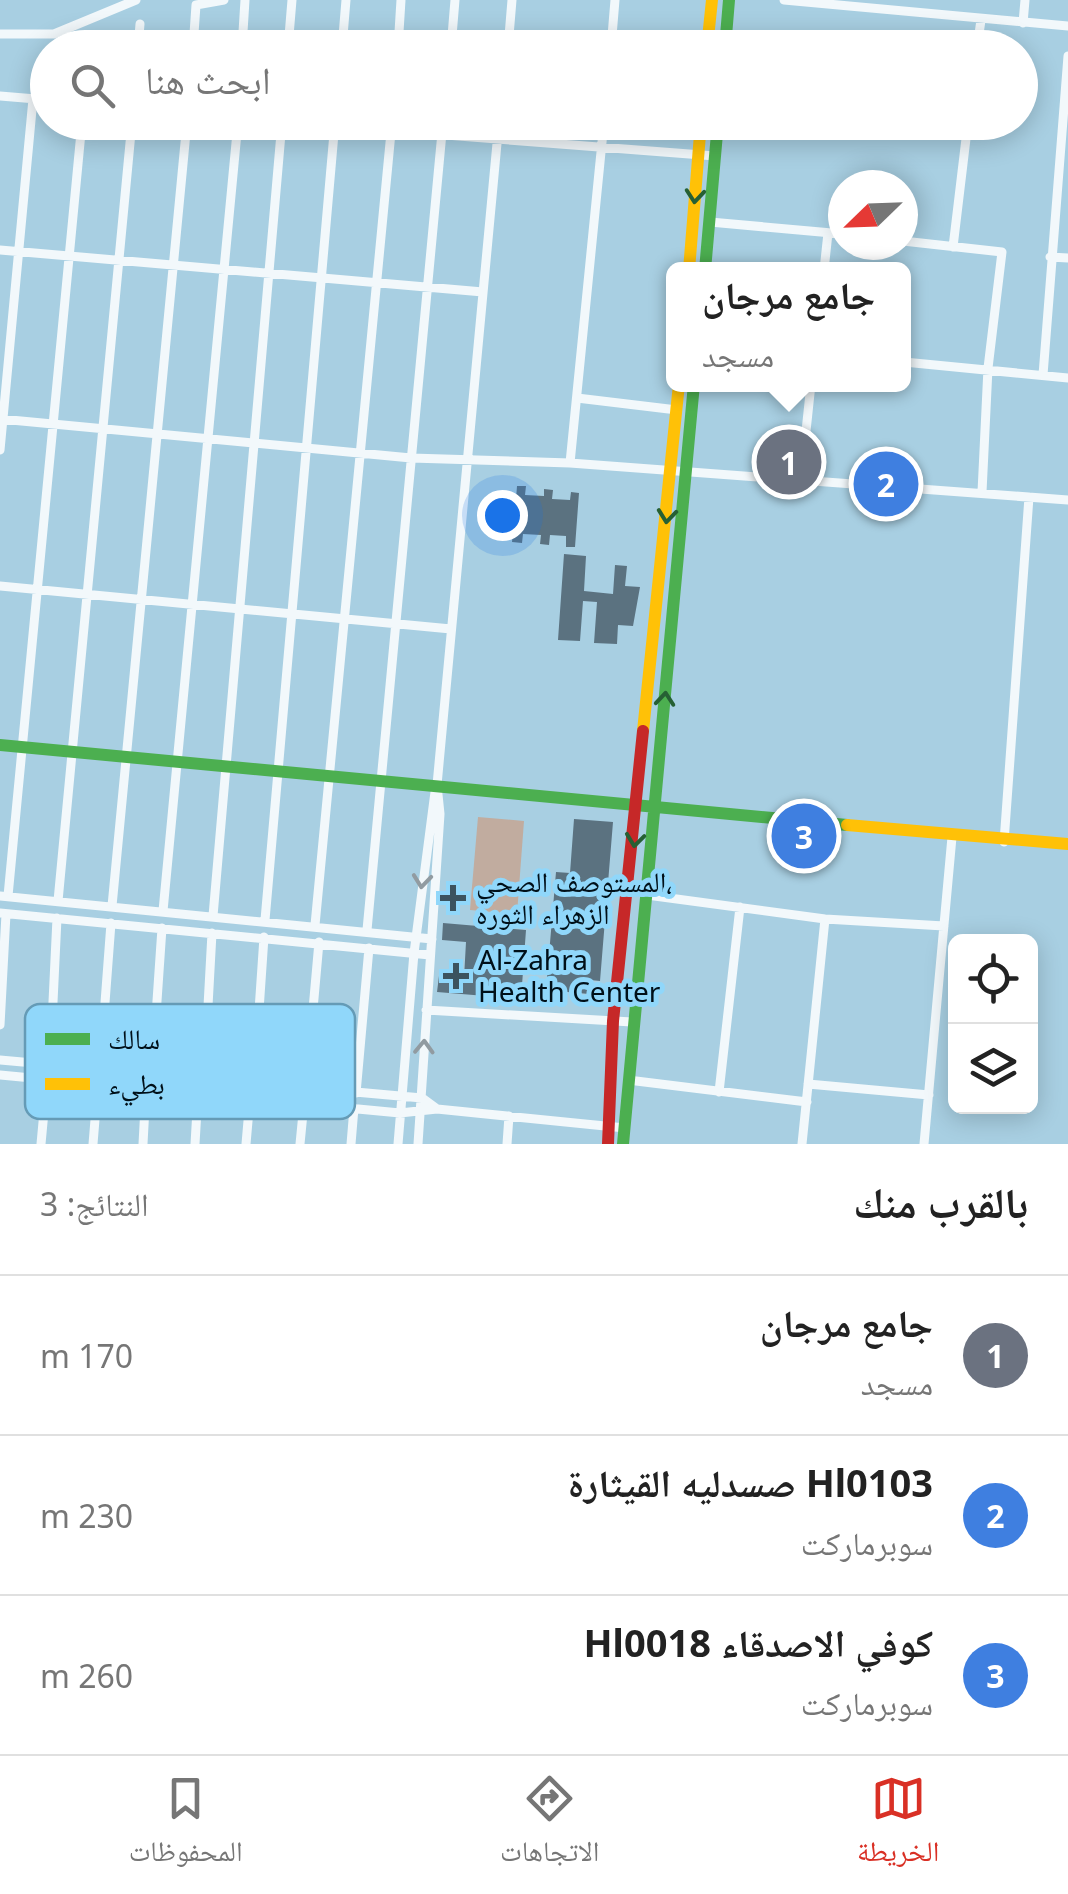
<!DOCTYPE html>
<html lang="ar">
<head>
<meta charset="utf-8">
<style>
  :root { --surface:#fff; --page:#f2f2f2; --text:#222; --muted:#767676; --line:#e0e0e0; --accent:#d93025 }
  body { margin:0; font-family:"Noto Sans","Noto Naskh Arabic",sans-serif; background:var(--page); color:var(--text); direction:rtl }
  .controls { position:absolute; right:30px; bottom:30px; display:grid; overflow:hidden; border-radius:15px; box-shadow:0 5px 25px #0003 }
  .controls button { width:90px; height:90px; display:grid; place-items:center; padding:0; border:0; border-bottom:2px solid var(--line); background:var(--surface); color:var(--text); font:50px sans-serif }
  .compass { position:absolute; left:828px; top:170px; width:90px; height:90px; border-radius:50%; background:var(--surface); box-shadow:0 5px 25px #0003; rotate:247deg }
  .you { position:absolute; left:502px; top:515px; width:35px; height:35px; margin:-25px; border:8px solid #fff; border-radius:50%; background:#1a73e8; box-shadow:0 0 0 15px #1a73e833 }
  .badge { display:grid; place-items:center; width:65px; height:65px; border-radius:50%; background:var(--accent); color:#fff; font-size:32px; font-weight:700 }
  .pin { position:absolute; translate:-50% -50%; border:5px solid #fff; box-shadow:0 2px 10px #0006 }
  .popup { position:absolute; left:666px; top:262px; width:245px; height:130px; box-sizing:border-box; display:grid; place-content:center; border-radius:15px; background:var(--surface); filter:drop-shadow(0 2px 8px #0005); font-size:32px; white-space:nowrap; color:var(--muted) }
  .popup b { font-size:38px; color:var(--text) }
  .popup::after { content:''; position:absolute; left:50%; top:100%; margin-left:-20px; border:20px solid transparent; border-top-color:var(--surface) }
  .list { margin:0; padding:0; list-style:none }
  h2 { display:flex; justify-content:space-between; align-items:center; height:130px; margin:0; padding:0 40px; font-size:42px }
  h2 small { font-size:32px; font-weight:400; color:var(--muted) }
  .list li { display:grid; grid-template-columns:65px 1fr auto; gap:30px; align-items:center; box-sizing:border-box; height:160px; padding:0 40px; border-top:2px solid var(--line) }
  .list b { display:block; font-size:38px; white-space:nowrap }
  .list p { margin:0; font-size:32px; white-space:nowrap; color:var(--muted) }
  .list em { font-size:32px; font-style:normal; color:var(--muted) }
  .icon { flex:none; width:55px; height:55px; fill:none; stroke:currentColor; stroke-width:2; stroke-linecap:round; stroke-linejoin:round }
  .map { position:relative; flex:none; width:1068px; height:1144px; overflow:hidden; direction:ltr }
  .search { position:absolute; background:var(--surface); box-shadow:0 5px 25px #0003; left:30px; right:30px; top:30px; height:110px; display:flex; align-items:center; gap:25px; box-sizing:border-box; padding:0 35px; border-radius:55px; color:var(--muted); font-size:38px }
  .sheet { height:610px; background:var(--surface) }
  nav { display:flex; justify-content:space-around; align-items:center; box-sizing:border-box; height:140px; border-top:2px solid var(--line); background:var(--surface); font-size:28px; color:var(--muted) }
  nav a { display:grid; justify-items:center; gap:5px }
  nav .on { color:var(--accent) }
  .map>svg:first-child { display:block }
  .green { fill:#c1ac9f }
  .building { fill:#5b7280 }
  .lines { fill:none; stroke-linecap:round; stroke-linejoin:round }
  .street { stroke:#f2f8fb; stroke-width:9 }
  .fast { stroke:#4caf50; stroke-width:12 }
  .slow { stroke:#ffc107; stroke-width:12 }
  .jam { stroke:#c62828; stroke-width:12 }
  .oneway { stroke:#266034 }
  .oneway2 { stroke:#919ba1 }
  .poi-dot { fill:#3b535f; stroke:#90d7fa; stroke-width:4 }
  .labels { text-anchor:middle; stroke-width:10; stroke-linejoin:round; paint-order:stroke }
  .poi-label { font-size:28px; fill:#001019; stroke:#90d7fa; text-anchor:start }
  .key { fill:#90d7fa; stroke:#659bb6; stroke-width:2.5 }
  .key-label { font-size:28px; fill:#001019 }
</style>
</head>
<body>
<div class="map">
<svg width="1068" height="1144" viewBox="0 0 1068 1144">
  <rect width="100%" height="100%" fill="#a8cfe2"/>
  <path class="green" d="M478,817L524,821L517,914L470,910Z"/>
  <path class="building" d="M517,486H526L525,495L544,496V489L553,490L552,499L570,500L571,492L579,493L575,547H566V536L550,535L549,545L540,544L541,535L523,534L522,543L512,542L513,532L503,531V540L495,539L497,502L508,503L506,524L514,525Z
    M564,554L586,556L584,591L613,594L615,565L627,566L625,586L640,587L633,626L618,625L617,644L594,643L597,602L583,601L580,641L558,640Z
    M574,819L613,822L600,981L590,980L589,994L546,990L556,872L570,873Z
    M443,923L526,930L521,999L437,992L439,976L464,978L466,942L442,940Z"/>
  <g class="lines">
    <path class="street" d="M784,0L1068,26
      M1023,23L1025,0
      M0,34H54L136,0
      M90,48L91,41
      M138,48L140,24
      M193,48L196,5L224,0
      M242,48L245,0
      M288,48L292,0
      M342,48L346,0
      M398,48L401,0
      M451,48L455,0
      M508,48L512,0
      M611,48L615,0
      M977,48L981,20
      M0,96L48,100
      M278,122L715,156
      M843,122L967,135
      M710,222L843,234
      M903,241L1002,252L988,368L982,492
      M953,247L968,122
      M0,250L483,292
      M1050,257L1068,258
      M824,270L828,233
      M904,362L1068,378
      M1043,375L1068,56
      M577,398L677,410
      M0,419L411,458L570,463L1068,500
      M0,450L33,99
      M570,463L604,122
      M801,478L811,384
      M0,586L451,629
      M1004,842L1029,497
      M647,895L825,919L944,926
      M0,896L432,939
      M8,896L82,122
      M58,901L132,122
      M112,906L187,122
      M163,911L238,122
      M0,913L430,955
      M213,916L282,122
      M265,920L335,122
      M315,925L392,122
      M367,930L443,122
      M426,1010L632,1022
      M0,1025L6,914
      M0,1060L422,1098L437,1109
      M50,1065L57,918
      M100,1069L111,923
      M152,1074L162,928
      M0,1075L400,1113L437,1109L625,1128
      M204,1079L212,933
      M628,1080L807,1102
      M254,1084L264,937
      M808,1084L929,1095
      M306,1088L319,942
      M719,1092L740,907
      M356,1093L369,948
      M41,1144L47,1079
      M93,1144L98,1083
      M143,1144L146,1088
      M195,1144L198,1093
      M246,1144L250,1098
      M300,1144L304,1103
      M351,1144L354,1108
      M398,1144L414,953L435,792
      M418,1144L440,814L437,785L499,122
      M507,1144L509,1116
      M802,1144L825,919
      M924,1144L952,837"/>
    <path class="fast" d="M725,48L729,0
      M705,270L718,122
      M0,745L847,825
      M623,1144L694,384"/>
    <path class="slow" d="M707,48L712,0
      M689,270L701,122
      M643,731L679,384
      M847,825L1068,844"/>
    <path class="jam" d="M608,1144L613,1021L643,731"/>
  </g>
  <defs><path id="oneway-chevron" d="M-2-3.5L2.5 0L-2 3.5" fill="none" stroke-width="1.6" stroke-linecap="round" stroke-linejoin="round" transform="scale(2.5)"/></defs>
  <g class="oneway">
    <use href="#oneway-chevron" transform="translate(695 196) rotate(95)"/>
    <use href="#oneway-chevron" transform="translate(667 516) rotate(96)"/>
    <use href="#oneway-chevron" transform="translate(665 699) rotate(-85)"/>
    <use href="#oneway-chevron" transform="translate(635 840) rotate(97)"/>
  </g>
  <g class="oneway2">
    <use href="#oneway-chevron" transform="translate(422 881) rotate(96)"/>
    <use href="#oneway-chevron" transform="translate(424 1047) rotate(-88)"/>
  </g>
  <g class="poi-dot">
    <path d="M448 883h10v10h10v10h-10v10h-10v-10h-10v-10h10z"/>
    <path d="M451 961h10v10h10v10h-10v10h-10v-10h-10v-10h10z"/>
  </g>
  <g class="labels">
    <g class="poi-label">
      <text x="476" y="892">المستوصف الصحي،<tspan x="476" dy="32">الزهراء الثوره</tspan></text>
      <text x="478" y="970">Al-Zahra<tspan x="478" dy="32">Health Center</tspan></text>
    </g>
  </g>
  <rect x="25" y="1004" width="330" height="115" rx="15" class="key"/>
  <rect x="45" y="1033" width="45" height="12" fill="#4caf50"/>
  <rect x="45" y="1078" width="45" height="12" fill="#ffc107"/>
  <g class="key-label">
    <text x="108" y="1049">سالك</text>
    <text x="108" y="1094">بطيء</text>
  </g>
</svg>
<div class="controls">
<button><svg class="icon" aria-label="locate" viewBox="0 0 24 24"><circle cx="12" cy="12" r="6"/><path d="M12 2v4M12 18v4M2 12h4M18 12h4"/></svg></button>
<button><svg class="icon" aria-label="layers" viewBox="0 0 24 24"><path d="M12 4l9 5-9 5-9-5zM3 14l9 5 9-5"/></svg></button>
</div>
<svg class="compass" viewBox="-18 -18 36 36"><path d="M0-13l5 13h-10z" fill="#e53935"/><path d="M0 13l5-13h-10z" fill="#767676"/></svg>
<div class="you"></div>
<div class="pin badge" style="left:789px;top:462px;background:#6b7280">1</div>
<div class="popup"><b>جامع مرجان</b>مسجد</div>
<div class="pin badge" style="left:886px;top:484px;background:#3f7fe0">2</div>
<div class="pin badge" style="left:804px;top:836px;background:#3f7fe0">3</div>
<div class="search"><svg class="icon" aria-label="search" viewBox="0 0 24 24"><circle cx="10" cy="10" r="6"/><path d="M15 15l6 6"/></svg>ابحث هنا</div>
</div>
<section class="sheet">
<h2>بالقرب منك<small>النتائج: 3</small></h2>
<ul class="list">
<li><span class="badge" style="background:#6b7280">1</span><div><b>جامع مرجان</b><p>مسجد</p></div><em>170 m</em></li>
<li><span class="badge" style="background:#3f7fe0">2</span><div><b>Hl0103 صسدليه القيثارة</b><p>سوبرماركت</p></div><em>230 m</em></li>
<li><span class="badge" style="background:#3f7fe0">3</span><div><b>كوفي الاصدقاء Hl0018</b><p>سوبرماركت</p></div><em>260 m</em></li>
</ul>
</section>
<nav>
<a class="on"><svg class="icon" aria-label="map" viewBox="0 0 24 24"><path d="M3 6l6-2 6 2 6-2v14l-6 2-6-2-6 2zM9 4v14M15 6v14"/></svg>الخريطة</a>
<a><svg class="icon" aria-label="directions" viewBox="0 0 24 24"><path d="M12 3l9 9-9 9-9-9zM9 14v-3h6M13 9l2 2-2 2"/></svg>الاتجاهات</a>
<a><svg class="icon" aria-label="saved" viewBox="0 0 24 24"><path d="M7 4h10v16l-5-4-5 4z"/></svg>المحفوظات</a>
</nav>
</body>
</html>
